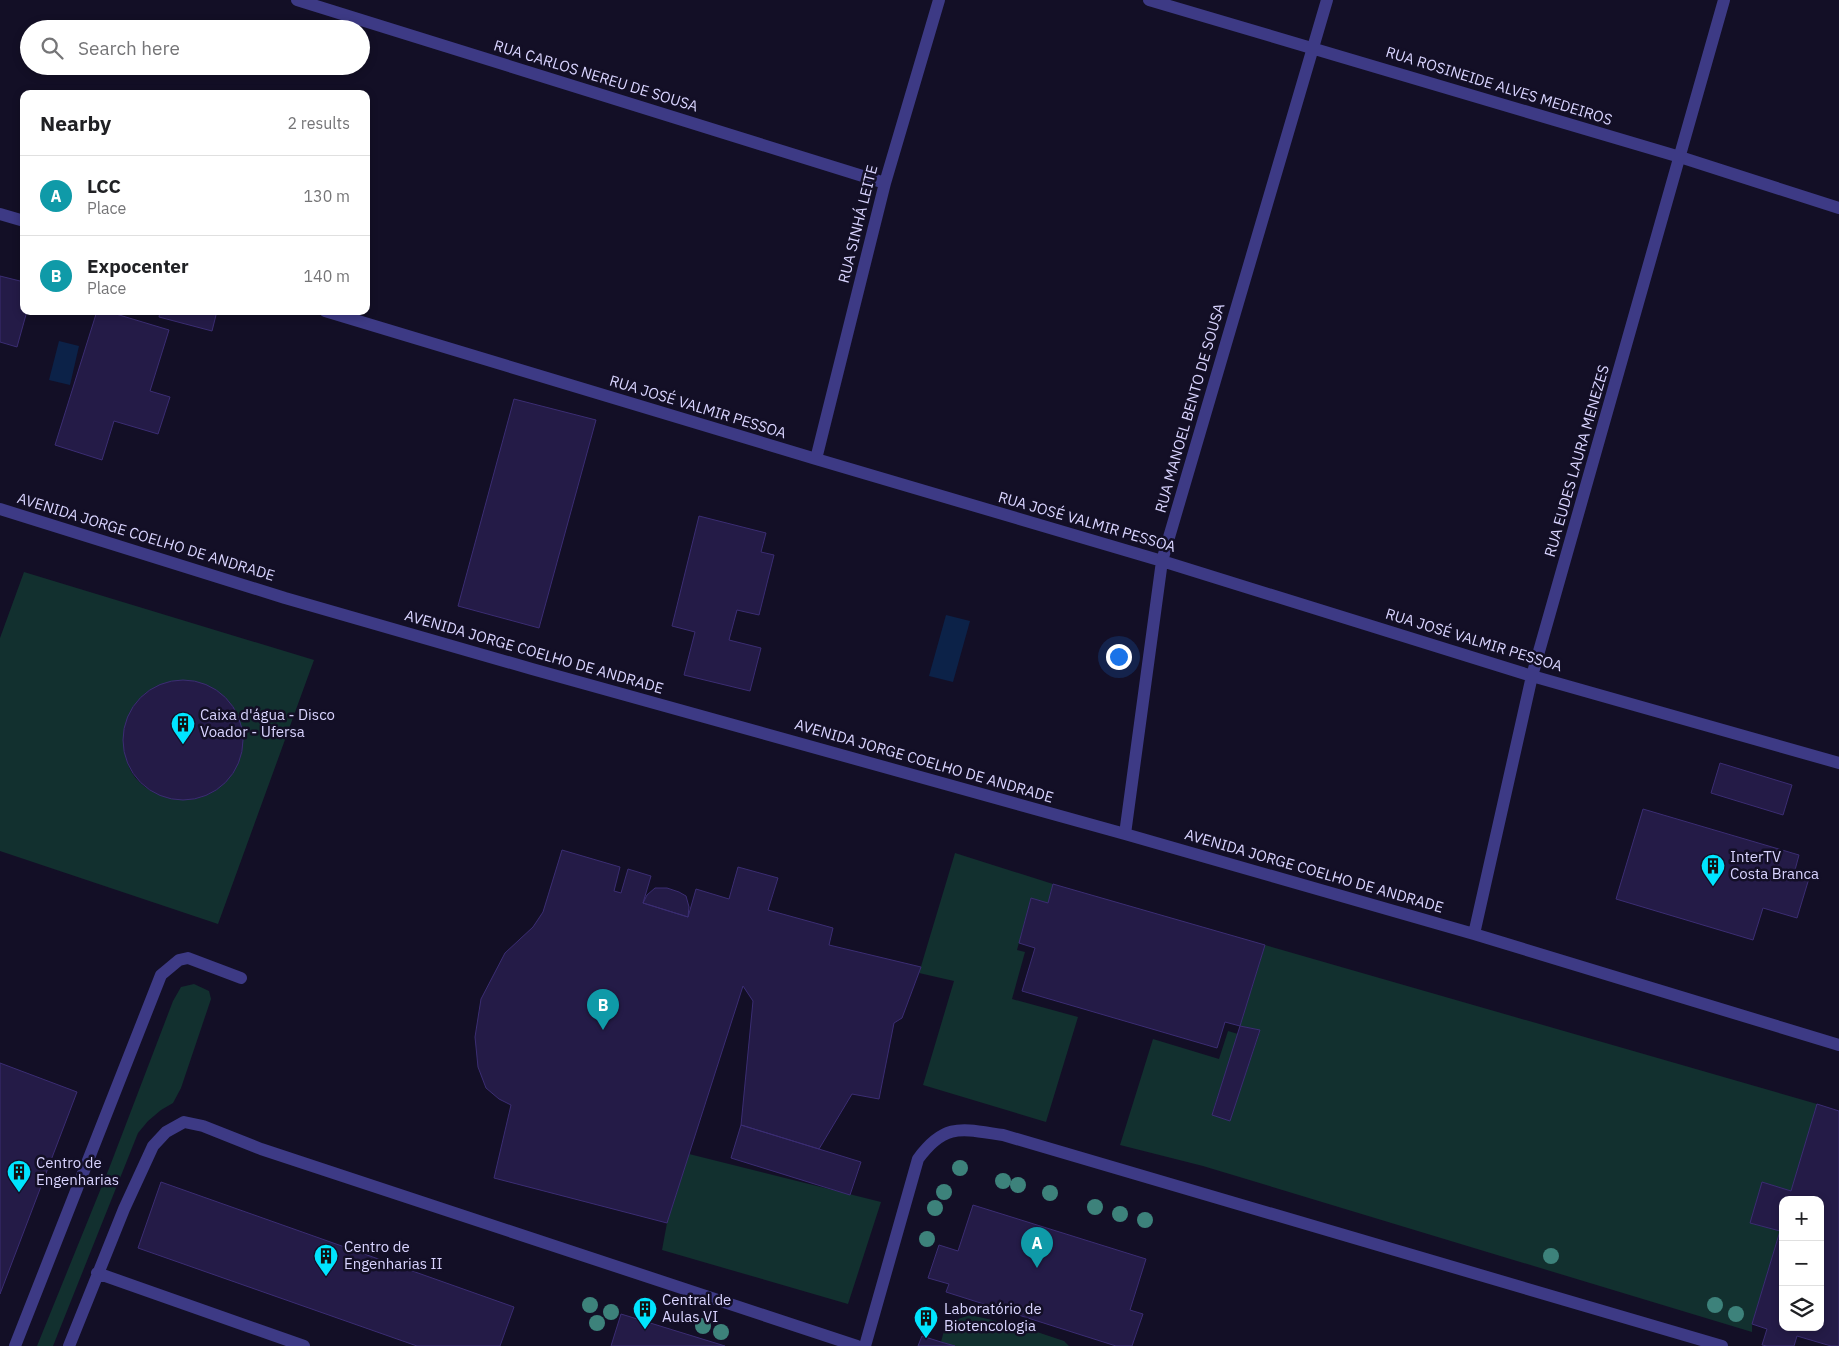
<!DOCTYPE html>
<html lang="en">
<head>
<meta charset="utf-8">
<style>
  :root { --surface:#fff; --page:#f2f2f2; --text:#202124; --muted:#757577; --line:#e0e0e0; --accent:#7c3aed }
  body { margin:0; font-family:"IBM Plex Sans",sans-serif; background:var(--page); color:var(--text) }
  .controls { position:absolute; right:15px; bottom:15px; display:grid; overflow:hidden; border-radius:10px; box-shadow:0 2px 8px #0003 }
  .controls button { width:45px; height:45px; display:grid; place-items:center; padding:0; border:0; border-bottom:1px solid var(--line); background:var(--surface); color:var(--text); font:25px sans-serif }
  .you { position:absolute; left:1118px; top:656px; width:18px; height:18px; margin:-12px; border:4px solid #fff; border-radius:50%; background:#1a73e8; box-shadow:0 0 0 8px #1a73e833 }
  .badge { display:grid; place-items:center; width:32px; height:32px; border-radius:50%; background:var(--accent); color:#fff; font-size:16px; font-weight:700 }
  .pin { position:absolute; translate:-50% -41px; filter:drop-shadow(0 1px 2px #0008) }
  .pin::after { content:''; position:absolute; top:26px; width:18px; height:15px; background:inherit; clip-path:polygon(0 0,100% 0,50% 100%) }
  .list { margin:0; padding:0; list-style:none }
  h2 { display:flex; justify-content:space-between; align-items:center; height:65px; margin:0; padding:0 20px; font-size:21px }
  h2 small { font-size:16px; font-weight:400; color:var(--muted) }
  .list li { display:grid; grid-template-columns:32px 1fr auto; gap:15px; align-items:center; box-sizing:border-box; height:80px; padding:0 20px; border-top:1px solid var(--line) }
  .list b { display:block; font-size:19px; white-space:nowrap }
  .list p { margin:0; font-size:16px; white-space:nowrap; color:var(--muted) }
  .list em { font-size:16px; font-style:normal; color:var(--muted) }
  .icon { flex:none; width:28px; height:28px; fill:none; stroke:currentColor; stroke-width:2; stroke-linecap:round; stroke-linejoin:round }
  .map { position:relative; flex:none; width:1839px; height:1346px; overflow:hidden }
  .search { position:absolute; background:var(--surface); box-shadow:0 2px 8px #0003; left:20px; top:20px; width:350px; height:55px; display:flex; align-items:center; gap:12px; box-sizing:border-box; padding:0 18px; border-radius:28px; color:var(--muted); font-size:19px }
  .panel { position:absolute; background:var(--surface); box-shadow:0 2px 8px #0003; left:20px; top:90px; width:350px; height:225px; border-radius:10px }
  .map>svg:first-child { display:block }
  .green { fill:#12302f; fill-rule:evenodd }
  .water { fill:#0c2248 }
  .building { fill:#241b47; stroke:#3b2d73; fill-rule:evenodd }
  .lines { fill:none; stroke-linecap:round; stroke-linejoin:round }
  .minor { stroke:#3d3a85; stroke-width:12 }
  .tree { fill:#3d827b }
  .labels { text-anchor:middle; stroke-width:5; stroke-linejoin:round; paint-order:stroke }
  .street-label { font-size:15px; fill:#d9d4ff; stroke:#130f26 }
  .poi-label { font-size:15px; fill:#d9d4ff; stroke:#130f26; text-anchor:start }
</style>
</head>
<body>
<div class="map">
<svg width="1839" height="1346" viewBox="0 0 1839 1346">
  <rect width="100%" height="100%" fill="#130f26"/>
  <path class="green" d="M24,572L314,660L218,924L0,851V638ZM183,681C278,690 247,820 166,797C151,793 135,782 129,767C116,736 127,698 160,685C167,682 175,682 183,681Z
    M955,853L1053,884L1048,903L1031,898L1017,950L1025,952L1012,999L1078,1017L1046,1122L923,1085L954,981L919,973Z
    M1265,945L1817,1104L1791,1191L1762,1182L1750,1223L1780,1231L1752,1324V1332L1203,1166L1120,1145L1153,1039L1219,1059L1228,1031L1238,1034L1212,1114L1230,1120L1260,1031L1240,1026Z
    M194,984L209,991L211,999L181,1088L173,1103L161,1110L148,1121L138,1133L53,1346H37L110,1166L173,1001L181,987Z
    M689,1154L881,1202L848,1304L662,1250L667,1223Z
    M970,1315L1019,1326L1064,1341L1069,1346H955L941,1342L946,1323Z"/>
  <path class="water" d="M59,341L79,346L70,385L49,380Z
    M946,615L970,621L953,682L929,676Z"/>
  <path class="building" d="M0,276L24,282V311H27L17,347L0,342Z
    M97,311H106L169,330L150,391L170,397L158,434L114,421L102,460L55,445Z
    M160,311H217L212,331L159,317Z
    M514,399L596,420L539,628L458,606Z
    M699,516L766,533L761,552L774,555L759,615L737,610L729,640L761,648L750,691L684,675L695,632L672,626Z
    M123 740a60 60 0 1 1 120 0a60 60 0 1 1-120 0Z
    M1720,763L1792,785L1783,815L1711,793Z
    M1643,809L1799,855L1795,870L1810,875L1797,918L1763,908L1753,940L1616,899Z
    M562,850L620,867L614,891L621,893L628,869L651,876L643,903L688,917L696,889L729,899L738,867L778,878L768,910L833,928L829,945L921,967L902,1018L894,1023L879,1099L852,1094L819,1149L741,1125L753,1001L743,986L667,1223L494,1178L511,1105L499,1099L486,1088L478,1067L475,1037L481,999L505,953L533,927L543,912Z
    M1053,884L1265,945L1240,1026L1225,1022L1217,1048L1022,991L1035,948L1019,943L1031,898L1048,903Z
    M655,888H667L679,892L686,896L689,907L688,917L643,903L647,895Z
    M1240,1026L1260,1030L1230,1121L1212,1115Z
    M0,1063L77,1092L0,1294Z
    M1817,1104L1839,1111V1346H1831L1797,1336L1794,1346H1767L1762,1345L1767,1329L1752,1324L1780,1231L1750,1223L1762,1182L1791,1191ZM1783,1200H1820V1327H1783Z
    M741,1125L861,1162L850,1195L731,1158Z
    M161,1182L514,1307L500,1346H417L138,1248Z
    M973,1205L1146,1259L1130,1310L1143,1314L1132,1346H1116L946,1292L949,1284L928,1278L939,1245L958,1251Z
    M621,1314L725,1346H611Z
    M922,1336L941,1342L955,1346H918Z"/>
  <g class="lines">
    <path class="minor" d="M297,0L885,183
      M1149,0L1680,157L1839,208
      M0,214L24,221
      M325,311L816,459L1162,561L1532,676L1839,763
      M816,459L885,183L939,0
      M0,509L285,598L532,669L1125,834L1474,934L1839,1045
      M1125,834L1162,561L1327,0
      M1474,934L1532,676L1724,0
      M97,1273L304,1346
      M15,1346L161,975L179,960L188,958L241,978
      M69,1346L124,1209L153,1146L166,1132L184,1122L203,1126L261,1149L857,1346
      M865,1346L918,1159C945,1122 962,1129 1003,1135L1722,1346"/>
  </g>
  <g class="tree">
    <circle cx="960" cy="1168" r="8"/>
    <circle cx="1003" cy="1181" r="8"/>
    <circle cx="1018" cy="1185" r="8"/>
    <circle cx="944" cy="1192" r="8"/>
    <circle cx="1050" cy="1193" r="8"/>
    <circle cx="1095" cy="1207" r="8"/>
    <circle cx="935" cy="1208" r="8"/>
    <circle cx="1120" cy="1214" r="8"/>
    <circle cx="1145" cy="1220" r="8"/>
    <circle cx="927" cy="1239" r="8"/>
    <circle cx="1551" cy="1256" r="8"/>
    <circle cx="590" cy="1305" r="8"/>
    <circle cx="1715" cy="1305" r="8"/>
    <circle cx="611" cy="1312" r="8"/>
    <circle cx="1736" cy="1314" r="8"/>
    <circle cx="597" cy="1323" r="8"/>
    <circle cx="703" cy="1326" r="8"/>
    <circle cx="721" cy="1332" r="8"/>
  </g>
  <defs>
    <symbol id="building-pin" viewBox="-11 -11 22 30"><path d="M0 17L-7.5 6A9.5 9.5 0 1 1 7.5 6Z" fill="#00e5ff" stroke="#130f26"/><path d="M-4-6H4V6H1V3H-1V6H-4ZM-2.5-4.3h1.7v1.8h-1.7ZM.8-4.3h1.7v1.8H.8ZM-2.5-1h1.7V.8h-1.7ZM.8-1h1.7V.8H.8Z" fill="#111"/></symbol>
  </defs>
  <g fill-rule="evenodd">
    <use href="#building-pin" x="169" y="710" width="28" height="38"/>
    <use href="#building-pin" x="1699" y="852" width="28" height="38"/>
    <use href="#building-pin" x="5" y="1158" width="28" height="38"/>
    <use href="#building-pin" x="312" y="1242" width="28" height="38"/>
    <use href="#building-pin" x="631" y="1295" width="28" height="38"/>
    <use href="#building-pin" x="912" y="1304" width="28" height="38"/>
  </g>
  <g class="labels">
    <g class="street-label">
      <text transform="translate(596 76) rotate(17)" y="5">RUA CARLOS NEREU DE SOUSA</text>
      <text transform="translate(1499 86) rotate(17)" y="5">RUA ROSINEIDE ALVES MEDEIROS</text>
      <text transform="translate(858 224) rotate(-76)" y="5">RUA SINHÁ LEITE</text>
      <text transform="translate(698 407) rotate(17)" y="5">RUA JOSÉ VALMIR PESSOA</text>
      <text transform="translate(1190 408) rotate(-74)" y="5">RUA MANOEL BENTO DE SOUSA</text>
      <text transform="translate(1577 461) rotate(-74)" y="5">RUA EUDES LAURA MENEZES</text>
      <text transform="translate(1087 522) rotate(16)" y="5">RUA JOSÉ VALMIR PESSOA</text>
      <text transform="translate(146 537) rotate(17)" y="5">AVENIDA JORGE COELHO DE ANDRADE</text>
      <text transform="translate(1474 640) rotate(17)" y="5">RUA JOSÉ VALMIR PESSOA</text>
      <text transform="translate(534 652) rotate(16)" y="5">AVENIDA JORGE COELHO DE ANDRADE</text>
      <text transform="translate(924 761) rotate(16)" y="5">AVENIDA JORGE COELHO DE ANDRADE</text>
      <text transform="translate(1314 871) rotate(16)" y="5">AVENIDA JORGE COELHO DE ANDRADE</text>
    </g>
    <g class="poi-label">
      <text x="200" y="720">Caixa d'água - Disco<tspan x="200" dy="17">Voador - Ufersa</tspan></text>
      <text x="1730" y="862">InterTV<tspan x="1730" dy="17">Costa Branca</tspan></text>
      <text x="36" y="1168">Centro de<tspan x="36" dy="17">Engenharias</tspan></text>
      <text x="344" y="1252">Centro de<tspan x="344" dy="17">Engenharias II</tspan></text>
      <text x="662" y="1305">Central de<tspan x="662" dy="17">Aulas VI</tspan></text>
      <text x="944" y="1314">Laboratório de<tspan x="944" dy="17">Biotencologia</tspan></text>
    </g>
  </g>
</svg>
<div class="controls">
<button>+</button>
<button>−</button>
<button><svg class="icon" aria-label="layers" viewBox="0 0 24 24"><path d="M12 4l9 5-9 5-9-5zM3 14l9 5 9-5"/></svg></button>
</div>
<div class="you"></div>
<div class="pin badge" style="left:1037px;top:1268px;background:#0f9aa8">A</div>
<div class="pin badge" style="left:603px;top:1030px;background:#0f9aa8">B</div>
<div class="search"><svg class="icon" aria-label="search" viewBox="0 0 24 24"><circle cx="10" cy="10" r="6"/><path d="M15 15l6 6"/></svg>Search here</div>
<section class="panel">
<h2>Nearby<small>2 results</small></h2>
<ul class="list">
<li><span class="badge" style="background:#0f9aa8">A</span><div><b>LCC</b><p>Place</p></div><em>130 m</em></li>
<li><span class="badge" style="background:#0f9aa8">B</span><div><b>Expocenter</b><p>Place</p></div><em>140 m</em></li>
</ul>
</section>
</div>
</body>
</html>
